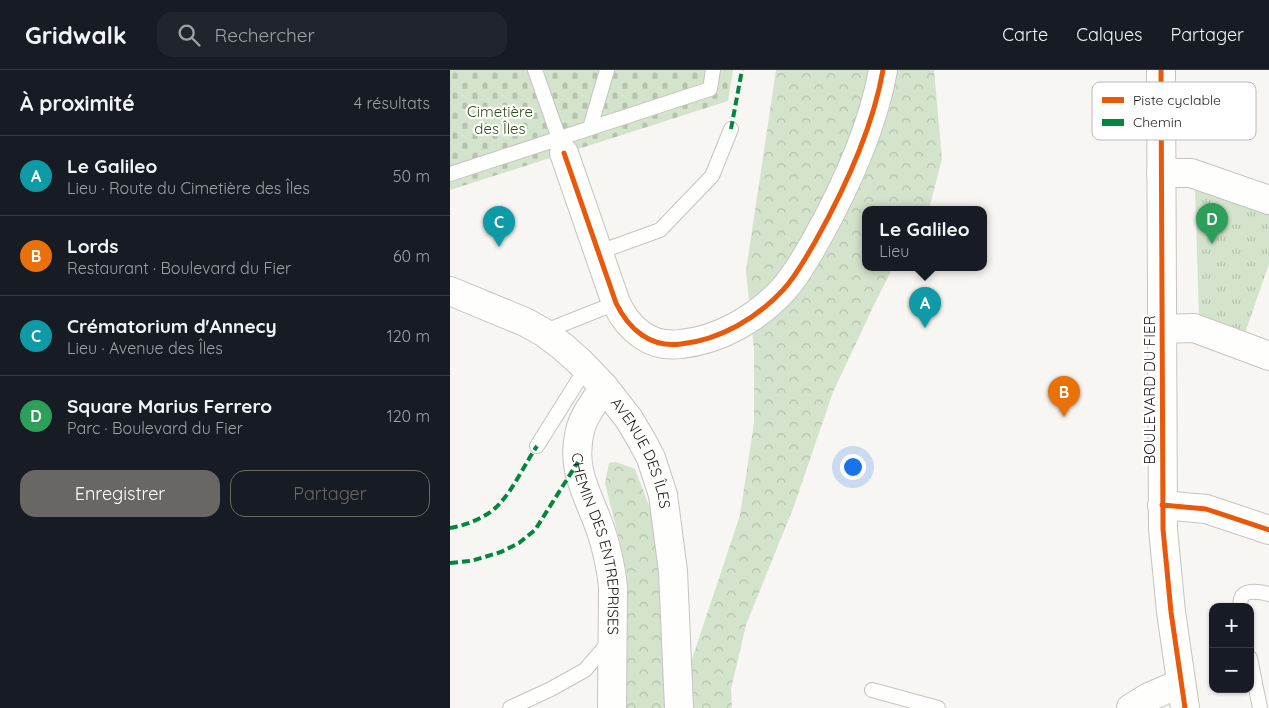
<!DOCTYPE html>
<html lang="fr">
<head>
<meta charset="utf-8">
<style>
  :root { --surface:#171b24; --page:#20242c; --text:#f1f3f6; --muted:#9ea1a6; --line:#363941; --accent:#686764 }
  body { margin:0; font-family:Quicksand,sans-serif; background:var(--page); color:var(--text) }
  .controls { position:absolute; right:15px; bottom:15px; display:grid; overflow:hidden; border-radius:10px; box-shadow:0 1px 4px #0004 }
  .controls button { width:45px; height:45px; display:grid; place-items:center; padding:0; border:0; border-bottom:1px solid var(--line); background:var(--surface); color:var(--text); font:25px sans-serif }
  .you { position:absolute; left:402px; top:396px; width:18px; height:18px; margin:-12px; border:4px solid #fff; border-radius:50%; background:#1a73e8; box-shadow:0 0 0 8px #1a73e833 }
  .badge { display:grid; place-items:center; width:32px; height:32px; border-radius:50%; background:var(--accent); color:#fff; font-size:16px; font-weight:700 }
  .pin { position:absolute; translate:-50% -41px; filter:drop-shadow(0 1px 2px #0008) }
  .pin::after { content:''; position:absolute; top:26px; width:18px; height:15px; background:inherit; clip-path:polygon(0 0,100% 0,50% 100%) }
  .popup { position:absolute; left:412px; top:136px; width:125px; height:65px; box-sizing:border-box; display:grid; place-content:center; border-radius:10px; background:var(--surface); filter:drop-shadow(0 1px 4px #0005); font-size:16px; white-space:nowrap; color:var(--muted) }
  .popup b { font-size:19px; color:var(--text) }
  .popup::after { content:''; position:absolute; left:50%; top:100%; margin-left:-10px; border:10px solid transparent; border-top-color:var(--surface) }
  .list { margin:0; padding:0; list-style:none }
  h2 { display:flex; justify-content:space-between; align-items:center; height:65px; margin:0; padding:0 20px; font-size:21px }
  h2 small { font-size:16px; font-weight:400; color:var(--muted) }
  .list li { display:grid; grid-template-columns:32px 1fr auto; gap:15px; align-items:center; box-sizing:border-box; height:80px; padding:0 20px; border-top:1px solid var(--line) }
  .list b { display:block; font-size:19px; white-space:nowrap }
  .list p { margin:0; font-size:16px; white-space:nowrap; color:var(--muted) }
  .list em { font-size:16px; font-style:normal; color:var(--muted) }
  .actions { display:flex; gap:10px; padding:15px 20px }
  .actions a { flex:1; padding:11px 0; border:1px solid var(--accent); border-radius:15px; text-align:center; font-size:18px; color:var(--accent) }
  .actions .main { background:var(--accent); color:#fff }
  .icon { flex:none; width:28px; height:28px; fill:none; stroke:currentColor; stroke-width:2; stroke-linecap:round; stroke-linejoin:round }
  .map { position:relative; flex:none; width:819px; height:638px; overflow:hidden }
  header { display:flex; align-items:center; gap:30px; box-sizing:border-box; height:70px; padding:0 25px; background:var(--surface); border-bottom:1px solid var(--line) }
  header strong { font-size:24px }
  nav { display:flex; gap:28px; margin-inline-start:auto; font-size:18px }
  .search { width:350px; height:45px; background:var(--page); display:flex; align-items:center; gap:12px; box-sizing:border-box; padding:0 18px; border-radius:15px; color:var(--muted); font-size:19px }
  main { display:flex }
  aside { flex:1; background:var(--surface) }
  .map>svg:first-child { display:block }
  .forest { fill:url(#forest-crowns) }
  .cemetery { fill:url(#cemetery-stones) }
  .park { fill:url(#park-tufts) }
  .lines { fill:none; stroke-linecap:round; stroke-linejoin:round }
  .service-casing { stroke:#c5c4c2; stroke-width:16 }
  .minor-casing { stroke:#c5c4c2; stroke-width:30 }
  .secondary-casing { stroke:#c5c4c2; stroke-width:30 }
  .service { stroke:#fefefd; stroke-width:14 }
  .minor { stroke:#fefefd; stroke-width:28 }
  .secondary { stroke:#fefefd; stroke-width:28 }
  .quiet { stroke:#00873e; stroke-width:4; stroke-dasharray:8 4; stroke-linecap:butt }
  .cycleway-casing { stroke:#fff; stroke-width:8 }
  .cycleway { stroke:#e8590c; stroke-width:5 }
  .labels { text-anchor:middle; stroke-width:4.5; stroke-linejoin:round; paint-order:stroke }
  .park-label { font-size:15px; fill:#2b4f16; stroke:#fff }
  .street-label { font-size:15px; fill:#1b1a18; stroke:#fff }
  .key { fill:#fff; stroke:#bbbaba; stroke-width:1 }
  .key-label { font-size:14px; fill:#1b1a18 }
</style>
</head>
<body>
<header>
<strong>Gridwalk</strong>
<div class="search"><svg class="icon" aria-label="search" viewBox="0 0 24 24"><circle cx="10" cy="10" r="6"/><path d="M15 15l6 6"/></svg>Rechercher</div>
<nav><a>Carte</a><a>Calques</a><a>Partager</a></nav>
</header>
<main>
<aside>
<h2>À proximité<small>4 résultats</small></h2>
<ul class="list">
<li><span class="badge" style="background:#0f9aa8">A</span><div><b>Le Galileo</b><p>Lieu · Route du Cimetière des Îles</p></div><em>50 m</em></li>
<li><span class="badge" style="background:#e8710a">B</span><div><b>Lords</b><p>Restaurant · Boulevard du Fier</p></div><em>60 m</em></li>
<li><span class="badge" style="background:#0f9aa8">C</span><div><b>Crématorium d'Annecy</b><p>Lieu · Avenue des Îles</p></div><em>120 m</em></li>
<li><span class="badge" style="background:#2e9e5b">D</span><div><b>Square Marius Ferrero</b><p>Parc · Boulevard du Fier</p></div><em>120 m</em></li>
</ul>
<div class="actions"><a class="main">Enregistrer</a><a>Partager</a></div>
</aside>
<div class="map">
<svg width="819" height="638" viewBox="0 0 819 638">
  <defs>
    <pattern id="forest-crowns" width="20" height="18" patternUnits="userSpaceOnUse" patternTransform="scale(1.25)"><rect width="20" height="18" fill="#d4e3cb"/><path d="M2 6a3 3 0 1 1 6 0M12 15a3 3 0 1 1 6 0" fill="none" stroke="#b5c2ae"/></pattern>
    <pattern id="cemetery-stones" width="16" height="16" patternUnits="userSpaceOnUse" patternTransform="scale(1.25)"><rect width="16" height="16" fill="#d4e3cb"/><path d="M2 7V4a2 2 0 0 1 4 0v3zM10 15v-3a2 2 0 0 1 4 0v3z" fill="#b5c2ae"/></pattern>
    <pattern id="park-tufts" width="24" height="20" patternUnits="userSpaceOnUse" patternTransform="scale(1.25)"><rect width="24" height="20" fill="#d4e3cb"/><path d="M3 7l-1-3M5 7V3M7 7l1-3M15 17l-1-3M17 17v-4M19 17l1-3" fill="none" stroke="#b5c2ae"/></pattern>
  </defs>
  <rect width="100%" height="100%" fill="#f7f6f2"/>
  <path class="forest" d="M326,0H484L492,89L479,139H416V197H443L424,235L383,322L344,436L296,555L281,619L282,638H171L170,533L173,485L155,413L159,393L166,392L185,399L204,449L240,595L290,445L304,353V280L296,201Z"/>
  <path class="cemetery" d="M0,0H283L278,31L0,120Z"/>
  <path class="park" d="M745,118L819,140V194L794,266L749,247Z"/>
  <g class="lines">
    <defs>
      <path id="service" d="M85,0L112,77
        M140,58L157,0
        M0,104L260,19L263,0
        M149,182L210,160L262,106L281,59
        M93,262L166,233
        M87,376L136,298
        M791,537C787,518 807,521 819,524
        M800,588L810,638
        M422,620L488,638
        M60,638L101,619L135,600L160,571"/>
      <g id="minor">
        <path d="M114,83L166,233C179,260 201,278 231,274C270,270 307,248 333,220C346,206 355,189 365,172C393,122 423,57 433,0"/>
        <path d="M711,103H741L819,130"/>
        <path id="s1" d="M0,221L75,252L93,262L112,276L130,292L154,317L179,349L192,371L201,388L213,425L223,501L229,638"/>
        <path d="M712,259L744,258L819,286"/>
        <path id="s2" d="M154,317C147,329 135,343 131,357C119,399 138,423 151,461C157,479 161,498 163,517L162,638"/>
        <path d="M712,435L756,439L819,460"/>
        <path d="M681,638L699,627L731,613"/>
      </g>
      <path id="secondary" d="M711,0L713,459L721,542L735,638"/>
    </defs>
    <use href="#service" class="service-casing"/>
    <use href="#minor" class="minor-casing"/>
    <use href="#secondary" class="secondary-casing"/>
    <use href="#service" class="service"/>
    <use href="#minor" class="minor"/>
    <use href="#secondary" class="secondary"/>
    <path class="quiet" d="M281,59L292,0
      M0,458C18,455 40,446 51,432C64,418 76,392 87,376
      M0,493L21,491L51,482L69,473L85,460L128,392"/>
    <defs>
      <path id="cycleway" d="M711,0L713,459L721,542L735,638
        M114,83L166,233C179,260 201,278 231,274C270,270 307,248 333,220C346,206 355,189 365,172C393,122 423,57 433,0
        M712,435L756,439L819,460"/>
    </defs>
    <use href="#cycleway" class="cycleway-casing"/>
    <use href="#cycleway" class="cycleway"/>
  </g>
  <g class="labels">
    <g class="park-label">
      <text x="50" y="47">Cimetière<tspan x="50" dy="17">des Îles</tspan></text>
    </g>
    <g class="street-label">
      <text transform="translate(700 320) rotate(-90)" y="5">BOULEVARD DU FIER</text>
      <text dy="5" stroke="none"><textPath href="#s1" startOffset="261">AVENUE DES ÎLES</textPath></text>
      <text dy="5" stroke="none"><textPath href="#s2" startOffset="166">CHEMIN DES ENTREPRISES</textPath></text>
    </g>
  </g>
  <rect x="642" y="12" width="164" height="58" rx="8" class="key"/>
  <rect x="652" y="27" width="22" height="6" fill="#e8590c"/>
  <rect x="652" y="49" width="22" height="7" fill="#00873e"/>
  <g class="key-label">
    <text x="683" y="35">Piste cyclable</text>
    <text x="683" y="57">Chemin</text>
  </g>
</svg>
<div class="controls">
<button>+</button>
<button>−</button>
</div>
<div class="you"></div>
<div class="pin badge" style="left:475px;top:258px;background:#0f9aa8">A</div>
<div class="popup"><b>Le Galileo</b>Lieu</div>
<div class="pin badge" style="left:614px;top:347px;background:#e8710a">B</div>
<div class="pin badge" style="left:49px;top:177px;background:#0f9aa8">C</div>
<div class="pin badge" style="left:762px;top:174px;background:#2e9e5b">D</div>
</div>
</main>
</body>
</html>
